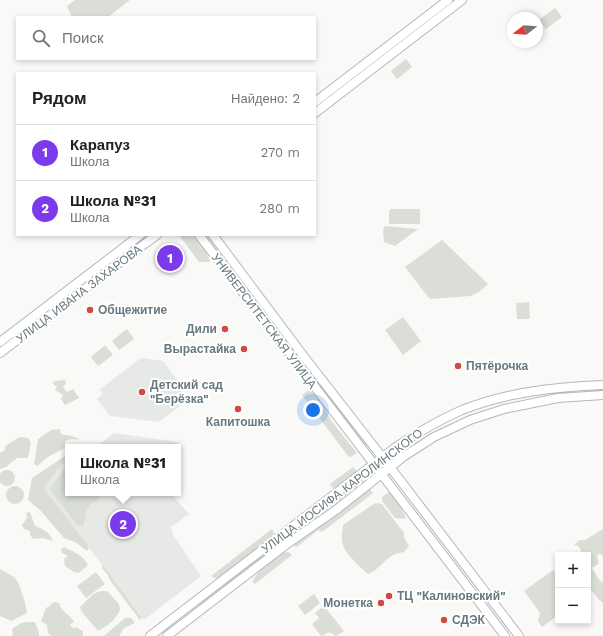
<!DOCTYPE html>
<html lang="ru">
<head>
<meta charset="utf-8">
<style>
  :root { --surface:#fff; --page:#f6f6f6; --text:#202124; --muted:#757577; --line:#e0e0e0; --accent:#7c3aed }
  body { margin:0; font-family:"Work Sans",sans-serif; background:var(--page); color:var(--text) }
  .controls { position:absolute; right:12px; bottom:12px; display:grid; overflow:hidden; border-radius:0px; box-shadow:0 2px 6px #0003 }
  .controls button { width:36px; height:36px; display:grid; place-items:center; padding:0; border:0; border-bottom:1px solid var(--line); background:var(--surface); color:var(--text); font:20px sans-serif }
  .compass { position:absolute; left:507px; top:12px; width:36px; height:36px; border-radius:50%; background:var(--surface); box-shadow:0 2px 6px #0003; rotate:253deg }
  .you { position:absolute; left:313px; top:410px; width:14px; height:14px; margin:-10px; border:3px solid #fff; border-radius:50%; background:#1a73e8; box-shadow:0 0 0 6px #1a73e833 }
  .badge { display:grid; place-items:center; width:26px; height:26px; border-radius:50%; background:var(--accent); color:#fff; font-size:13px; font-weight:700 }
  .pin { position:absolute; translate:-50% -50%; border:2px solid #fff; box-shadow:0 1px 4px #0006 }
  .popup { position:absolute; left:65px; top:444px; width:116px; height:52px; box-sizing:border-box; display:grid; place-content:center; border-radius:0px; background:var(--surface); filter:drop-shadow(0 1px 3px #0005); font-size:13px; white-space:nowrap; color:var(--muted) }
  .popup b { font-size:15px; color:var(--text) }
  .popup::after { content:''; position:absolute; left:50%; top:100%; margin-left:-8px; border:8px solid transparent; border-top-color:var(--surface) }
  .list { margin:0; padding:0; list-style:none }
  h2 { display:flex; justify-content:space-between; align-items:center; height:52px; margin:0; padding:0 16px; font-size:17px }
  h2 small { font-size:13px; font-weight:400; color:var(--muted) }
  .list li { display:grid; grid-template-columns:26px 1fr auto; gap:12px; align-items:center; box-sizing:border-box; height:56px; padding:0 16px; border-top:1px solid var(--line) }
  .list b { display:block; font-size:15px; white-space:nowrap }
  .list p { margin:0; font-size:13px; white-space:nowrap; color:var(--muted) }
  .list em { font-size:13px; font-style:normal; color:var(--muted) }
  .icon { flex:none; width:22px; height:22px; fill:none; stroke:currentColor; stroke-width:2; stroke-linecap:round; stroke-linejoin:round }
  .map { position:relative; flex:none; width:603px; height:636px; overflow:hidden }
  .search { position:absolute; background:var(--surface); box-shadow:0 2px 6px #0003; left:16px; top:16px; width:300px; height:44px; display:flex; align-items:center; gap:10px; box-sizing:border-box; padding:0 14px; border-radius:0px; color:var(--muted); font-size:15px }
  .panel { position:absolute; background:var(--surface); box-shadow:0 2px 6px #0003; left:16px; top:72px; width:300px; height:164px; border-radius:0px }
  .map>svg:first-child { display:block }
  .built { fill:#e7e9e7 }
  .green { fill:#daded7 }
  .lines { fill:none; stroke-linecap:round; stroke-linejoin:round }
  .major-casing { stroke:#b3b8bb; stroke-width:10 }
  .major { stroke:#fff; stroke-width:8 }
  .poi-dot { fill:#d2493f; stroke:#fff; stroke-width:1.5 }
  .labels { text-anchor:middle; stroke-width:4; stroke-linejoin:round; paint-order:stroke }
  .street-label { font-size:12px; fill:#67797f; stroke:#fff }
  .poi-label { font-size:12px; font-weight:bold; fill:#67797f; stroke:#fff; text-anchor:start }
</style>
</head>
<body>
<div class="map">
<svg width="603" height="636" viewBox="0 0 603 636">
  <rect width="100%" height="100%" fill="#f9f9f7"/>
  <path class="built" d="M141,358L163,361L183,388L180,406L159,422L110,416L97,399L103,394L99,390Z
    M114,433L177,442L178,444L177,447H96Z
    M68,460V493H172V495L189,514L171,527L173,535L201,576L144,620L44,488L62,464Z"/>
  <path class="green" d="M75,0H130L108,17H72L67,6Z
    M555,8L562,17L546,29L539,20Z
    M406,59L412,67L397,79L391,71Z
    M391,209H419L420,211V223L418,224H391L389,223V211Z
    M385,226L418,229L395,246L384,242L383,230Z
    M146,235H149L0,349V347Z
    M179,235H193L204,248L210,261L209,262H199Z
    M202,235H207L282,332L279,334Z
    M442,240L488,284L479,292L470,296L431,299L428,297L405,267Z
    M529,302L530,319H517L516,303Z
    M403,317L421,341L403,355L385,330Z
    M127,329L134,339L119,350L112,341Z
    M284,337L368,444L365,447L281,339Z
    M105,345L113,355L98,366L91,357Z
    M65,380L66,383L63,387L67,392L73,389L79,398L65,405L61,399L63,395L55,390L57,387L52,383L55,381Z
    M309,390C322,395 326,413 333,423C341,433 349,443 357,453L351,457L348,456L302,395Z
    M60,429L61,434L72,436L80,439C75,441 70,437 65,442L66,447L48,457L37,466L34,464L38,439L51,430Z
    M20,437L28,438L31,442L28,458H17L6,467L0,469V453L5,450V446Z
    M68,454V460L62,464L44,488L89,547L87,551L75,542L64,538L41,511L28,500L32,478Z
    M68,464V493H100L98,500C84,507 87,513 83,526L77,525L52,493L50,488Z
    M353,467L358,473L346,482L333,488L330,484Z
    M-1 478a8 8 0 1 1 16 0a8 8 0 1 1-16 0Z
    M362,479L364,482L200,606L198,604Z
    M6 495a9 9 0 1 1 18 0a9 9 0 1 1-18 0Z
    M370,489L373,493L372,494L322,532L318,530L297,547L294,546V544L317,526L340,512Z
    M390,491L399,504L406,518L404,519L395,518L382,501V497Z
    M375,503L382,504L404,533V537L409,546L404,552C401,553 397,553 395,554C384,559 379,570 368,574C362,569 345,553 343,545C341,539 342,532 343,525Z
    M30,512L35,526C43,529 50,532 53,541L43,538L33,539L30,535V531L24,529L22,525L27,518L26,513Z
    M272,529L274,532L272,538L220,578H214L211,576Z
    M603,529V557L601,554L597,555L599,564L591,568C596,573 599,581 603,583V603L599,600L591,590L588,591V555H581V550L578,546L574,545L580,540H585Z
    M64,547C74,552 83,555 88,565L79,573L74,572L65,566L64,559L68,556L62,553L61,549Z
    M287,552H289L292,555L255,584L252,581L260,570L283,553Z
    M103,565L142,618L140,620L109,579L108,575L102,568Z
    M0,569C4,572 10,574 14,577C20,582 26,605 27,613C22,616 17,617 12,621L0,616Z
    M553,570L558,576V615L542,627L538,621L540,613L524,591Z
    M96,572L105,584L86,598L77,586Z
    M101,591H107L119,604L120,610C115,620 108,626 98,631L82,612L80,607L93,594Z
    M314,594L320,603L305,615L298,606Z
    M53,602L59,603C61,612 70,614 74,622L70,625L73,628L77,627L80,630L83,631V636H52L48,633L47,625L41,621L46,608L50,606Z
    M324,606L344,631L336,636C328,630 330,633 321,636L312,624L319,618L315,613Z
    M125,618H131L135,623L124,628L119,636H104Z
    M28,622H35L39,632V636H12L13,634L12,629L21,623Z"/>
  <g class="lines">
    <defs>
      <path id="major" d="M315,102L448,0
        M315,113L462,0
        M199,235L505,636
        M213,235L305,358L400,480L519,636
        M0,342L140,235
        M0,353L116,265L157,235
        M150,636L396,447C417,433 439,420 462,410C507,392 556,387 603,385
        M167,636L287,544L336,510L403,457L434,437L470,420L504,409L558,398L603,395"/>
    </defs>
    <use href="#major" class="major-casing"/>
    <use href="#major" class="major"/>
  </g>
  <g class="poi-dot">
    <circle cx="90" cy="310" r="4"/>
    <circle cx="225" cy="329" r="4"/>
    <circle cx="244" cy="349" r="4"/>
    <circle cx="458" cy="366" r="4"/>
    <circle cx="142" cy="392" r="4"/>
    <circle cx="238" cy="409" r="4"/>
    <circle cx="389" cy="596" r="4"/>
    <circle cx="381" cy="603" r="4"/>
    <circle cx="444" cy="620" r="4"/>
  </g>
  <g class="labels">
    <g class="street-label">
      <text transform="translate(79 294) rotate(-37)" y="4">УЛИЦА ИВАНА ЗАХАРОВА</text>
      <text transform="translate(264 321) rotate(53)" y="4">УНИВЕРСИТЕТСКАЯ УЛИЦА</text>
      <text transform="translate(342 491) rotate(-37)" y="4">УЛИЦА ИОСИФА КАРОЛИНСКОГО</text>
    </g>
    <g class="poi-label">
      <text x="98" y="314">Общежитие</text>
      <text x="217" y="333" text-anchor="end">Дили</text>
      <text x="236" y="353" text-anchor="end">Вырастайка</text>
      <text x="466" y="370">Пятёрочка</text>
      <text x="150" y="389">Детский сад<tspan x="150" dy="14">"Берёзка"</tspan></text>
      <text x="238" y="426" text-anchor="middle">Капитошка</text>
      <text x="397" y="600">ТЦ "Калиновский"</text>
      <text x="373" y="607" text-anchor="end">Монетка</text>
      <text x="452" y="624">СДЭК</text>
    </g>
  </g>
</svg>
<div class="controls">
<button>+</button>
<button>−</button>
</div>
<svg class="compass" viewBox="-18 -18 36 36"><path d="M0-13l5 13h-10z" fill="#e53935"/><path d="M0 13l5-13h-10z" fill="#757577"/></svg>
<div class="you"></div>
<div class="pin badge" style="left:170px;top:258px">1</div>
<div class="pin badge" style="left:123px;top:524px">2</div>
<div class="popup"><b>Школа №31</b>Школа</div>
<div class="search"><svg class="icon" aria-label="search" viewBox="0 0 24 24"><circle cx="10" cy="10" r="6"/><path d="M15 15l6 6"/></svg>Поиск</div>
<section class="panel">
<h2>Рядом<small>Найдено: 2</small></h2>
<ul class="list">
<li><span class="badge">1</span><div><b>Карапуз</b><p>Школа</p></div><em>270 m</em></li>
<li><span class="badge">2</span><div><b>Школа №31</b><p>Школа</p></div><em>280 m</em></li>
</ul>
</section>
</div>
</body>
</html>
